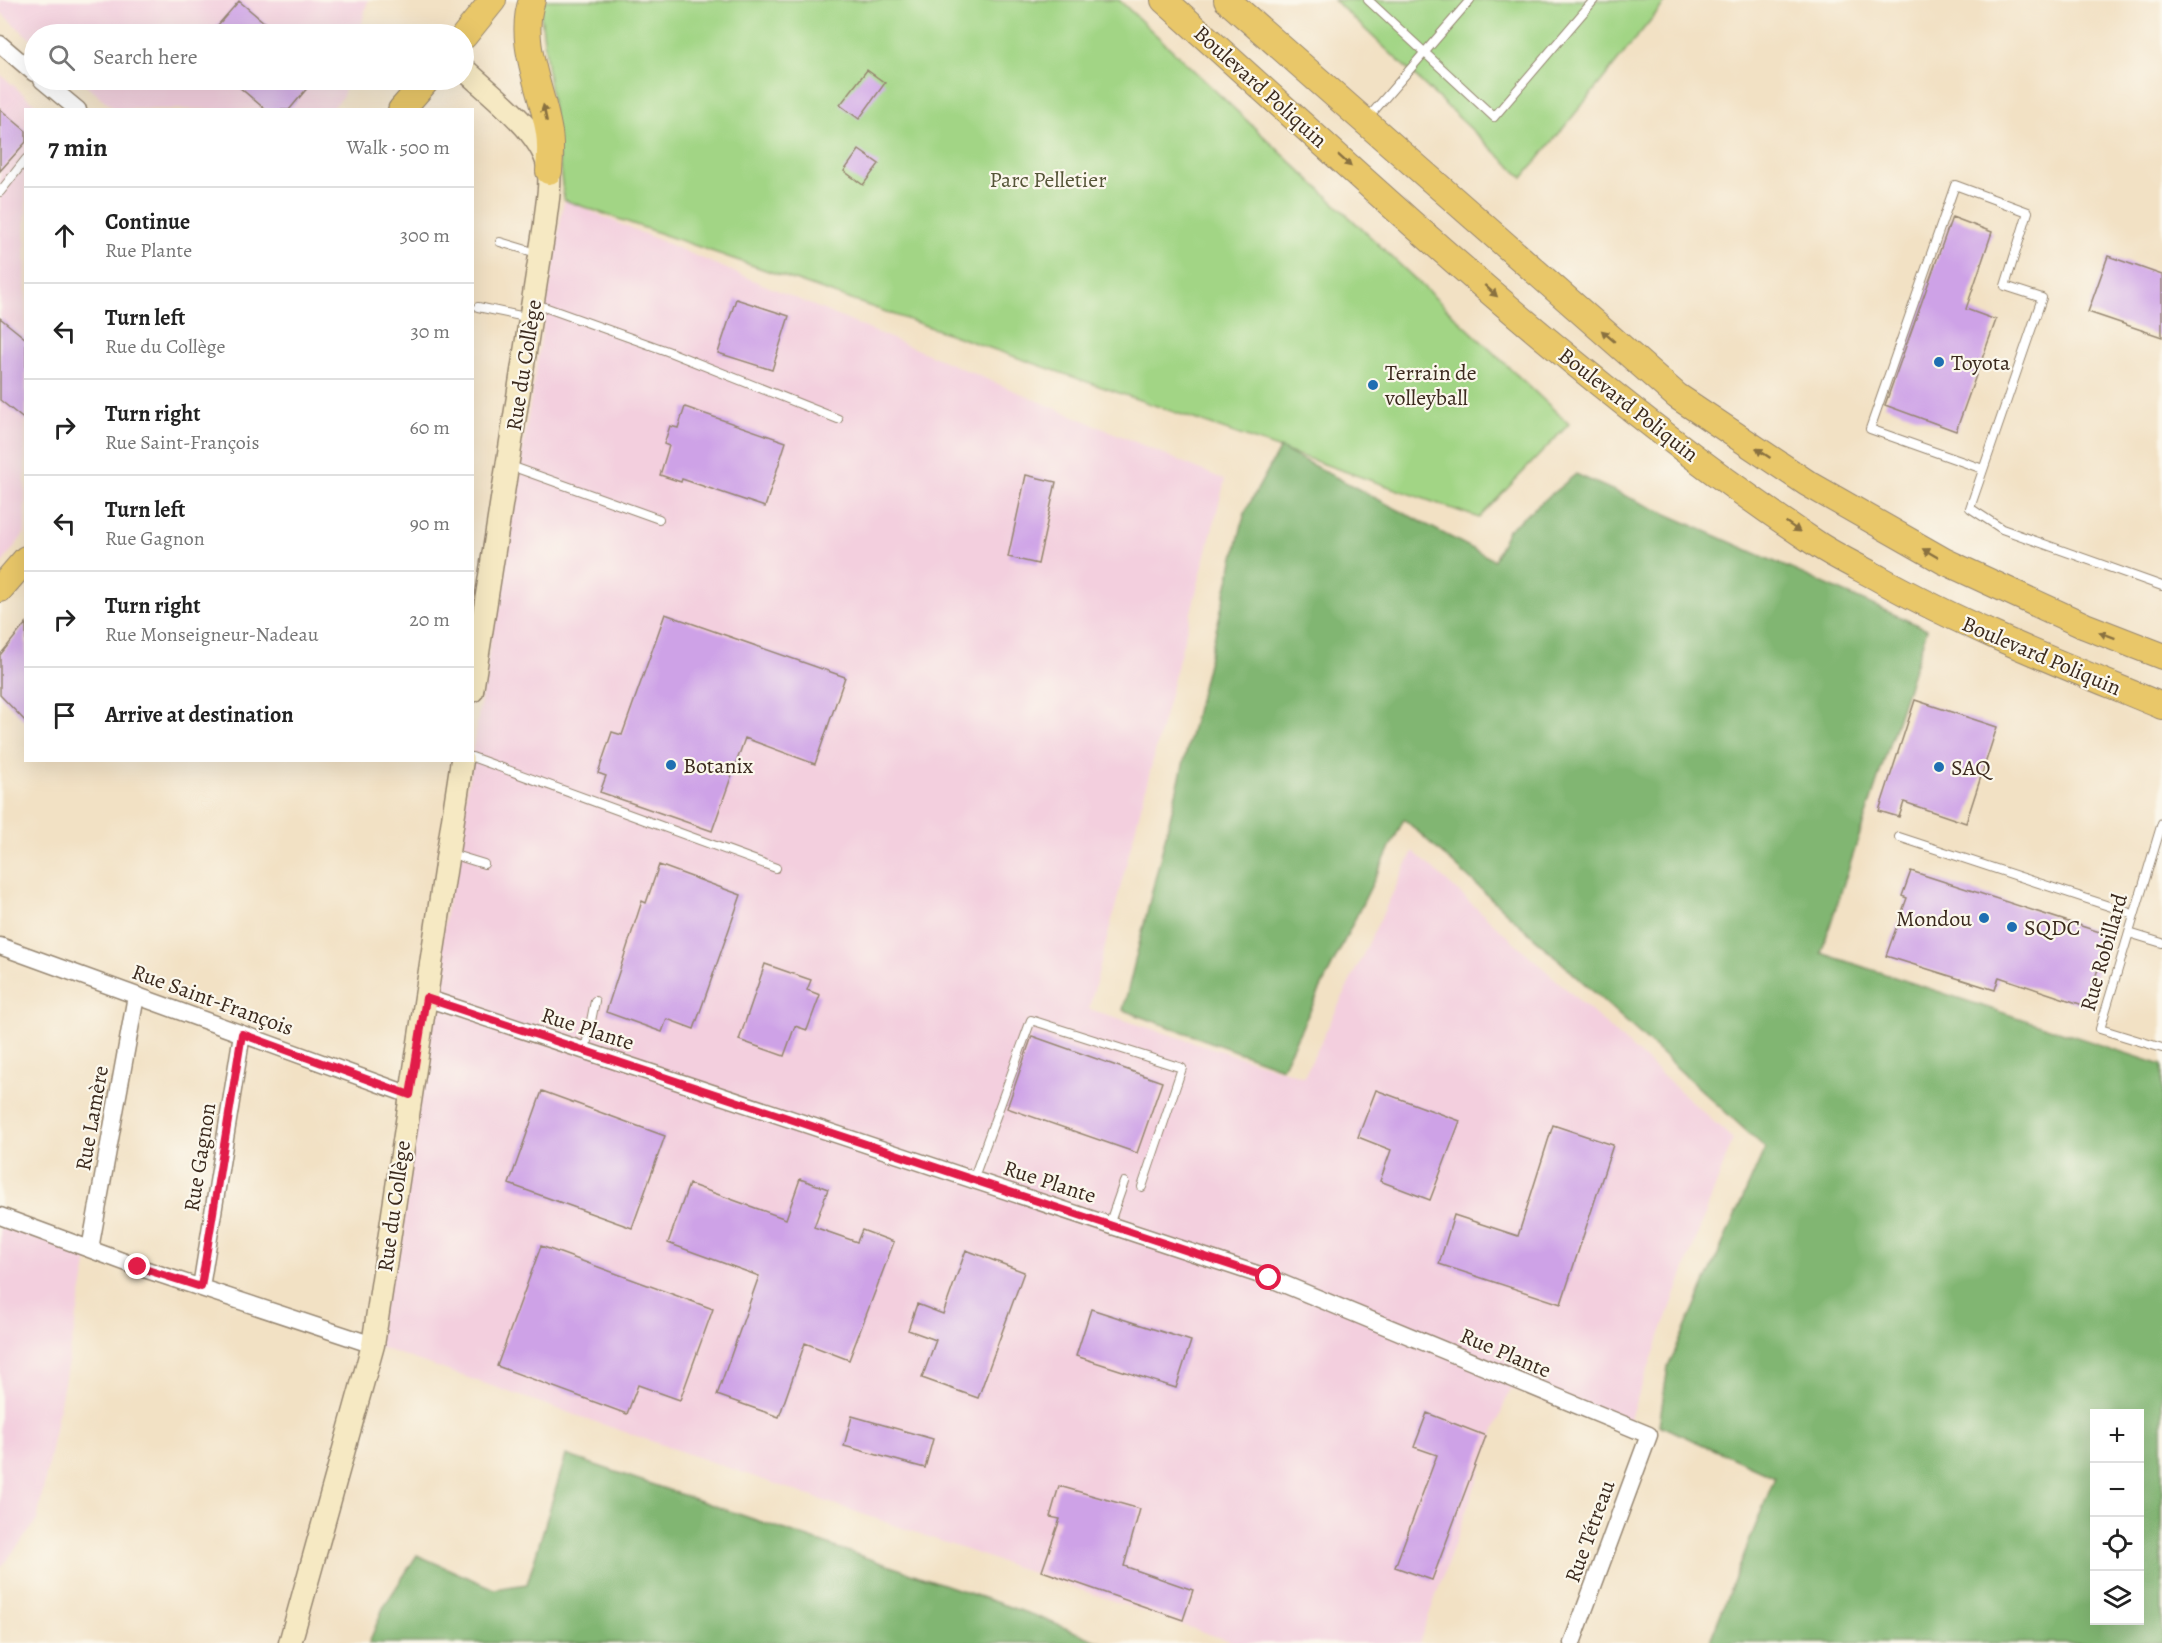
<!DOCTYPE html>
<html lang="en">
<head>
<meta charset="utf-8">
<style>
  :root { --surface:#fff; --page:#f6f6f6; --text:#222; --muted:#767676; --line:#e0e0e0 }
  body { margin:0; font-family:Alegreya,serif; background:var(--page); color:var(--text) }
  .controls { position:absolute; right:18px; bottom:18px; display:grid; overflow:hidden; border-radius:0px; box-shadow:0 6px 24px #0002 }
  .controls button { width:54px; height:54px; display:grid; place-items:center; padding:0; border:0; border-bottom:2px solid var(--line); background:var(--surface); color:var(--text); font:30px sans-serif }
  .stop { position:absolute; width:18px; height:18px; margin:-14px; border:4px solid #e11d48; border-radius:50%; background:#fff }
  .stop.end { background:#e11d48; border-color:#fff; box-shadow:0 2px 6px #0008 }
  .list { margin:0; padding:0; list-style:none }
  h2 { display:flex; justify-content:space-between; align-items:center; height:78px; margin:0; padding:0 24px; font-size:26px }
  h2 small { font-size:20px; font-weight:400; color:var(--muted) }
  .list li { display:grid; grid-template-columns:39px 1fr auto; gap:18px; align-items:center; box-sizing:border-box; height:96px; padding:0 24px; border-top:2px solid var(--line) }
  .list b { display:block; font-size:22px; white-space:nowrap }
  .list p { margin:0; font-size:20px; white-space:nowrap; color:var(--muted) }
  .list em { font-size:20px; font-style:normal; color:var(--muted) }
  .icon { flex:none; width:33px; height:33px; fill:none; stroke:currentColor; stroke-width:2; stroke-linecap:round; stroke-linejoin:round }
  .map { position:relative; flex:none; width:2162px; height:1643px; overflow:hidden }
  .search { position:absolute; background:var(--surface); box-shadow:0 6px 24px #0002; left:24px; top:24px; width:450px; height:66px; display:flex; align-items:center; gap:15px; box-sizing:border-box; padding:0 21px; border-radius:33px; color:var(--muted); font-size:22px }
  .panel { position:absolute; background:var(--surface); box-shadow:0 6px 24px #0002; left:24px; top:108px; width:450px; height:654px; border-radius:0px }
  .map>svg:first-child { display:block }
  .built { fill:#f3cfde }
  .green { fill:#a2d585; stroke:#6e8052; stroke-width:1.5 }
  .forest { fill:#81b672; stroke:#5e7048; stroke-width:1.5; fill-rule:evenodd }
  .building { fill:#cea2e7 }
  .lines { fill:none; stroke-linecap:round; stroke-linejoin:round }
  .lane-casing { stroke:#968671; stroke-width:10 }
  .street-casing { stroke:#968671; stroke-width:19 }
  .secondary-casing { stroke:#968671; stroke-width:25 }
  .primary-casing { stroke:#968671; stroke-width:28 }
  .lane { stroke:#fff; stroke-width:8 }
  .street { stroke:#fff; stroke-width:16 }
  .secondary { stroke:#f6e9c3; stroke-width:22 }
  .primary { stroke:#e9c769; stroke-width:26 }
  .oneway { fill:#897140 }
  .route { stroke:#e11d48; stroke-width:8 }
  .poi-dot { fill:#1f6fb2; stroke:#fbf7ec; stroke-width:2 }
  .labels { text-anchor:middle; stroke-width:4.5; stroke-linejoin:round; paint-order:stroke }
  .street-label { font-size:22px; fill:#3b2a1e; stroke:#fbf7ec }
  .park-label { font-size:22px; fill:#555538; stroke:#fbf7ec }
  .poi-label { font-size:22px; fill:#3b2a1e; stroke:#fbf7ec; text-anchor:start }
</style>
</head>
<body>
<div class="map">
<svg width="2162" height="1643" viewBox="0 0 2162 1643">
  <rect width="100%" height="100%" fill="#fbf7ec"/>
  <filter id="ink" filterUnits="userSpaceOnUse"><feTurbulence type="fractalNoise" baseFrequency=".0167" numOctaves="2"/><feDisplacementMap in="SourceGraphic" scale="12" xChannelSelector="R" yChannelSelector="G"/><feConvolveMatrix kernelMatrix="1 2 1 2 8 2 1 2 1" color-interpolation-filters="sRGB"/></filter>
  <filter id="wash" filterUnits="userSpaceOnUse"><feTurbulence type="fractalNoise" baseFrequency=".008" numOctaves="4" result="noise"/><feDisplacementMap in="SourceGraphic" scale="24" xChannelSelector="R" yChannelSelector="G"/><feGaussianBlur stdDeviation="1.35" result="paint"/><feColorMatrix in="noise" values="0 0 0 0 0 0 0 0 0 0 0 0 0 0 0 0 0 1.4 0 .05"/><feComposite in="paint" operator="in"/></filter>
  <g filter="url(#wash)">
    <rect width="100%" height="100%" fill="#f2e1c4"/>
    <path class="built" d="M0,0H368L359,34H34V42L0,12Z
      M0,74L41,109L26,110L25,533L0,566Z
      M79,80H347L343,96L331,110L115,109Z
      M564,200L1225,480L1089,1009L1304,1077L1413,851L1733,1139L1625,1431L1510,1388L1419,1643H1235L373,1345L472,760L473,747Z
      M0,1216L90,1249L37,1521L0,1569Z"/>
    <path class="green" d="M539,0H1119L1569,424L1479,518L564,200Z
      M1334,0H1667L1523,178Z"/>
    <path class="forest" d="M1280,448L1494,560L1508,530L1576,474L1927,629L1821,953L2162,1065V1643H1709L1775,1477L1659,1425L1668,1367L1765,1148L1404,819L1282,1068L1123,1010L1245,512ZM2094,1414H2140V1620H2094Z
      M566,1455L1036,1616L1102,1643H369L383,1608L417,1555L494,1589L527,1584Z"/>
    <g id="blocks">
      <path class="building" d="M239,1L278,34H210Z
        M867,70L885,83L859,119L840,105Z
        M231,80H314L289,110H266Z
        M0,109L26,131V142L0,171Z
        M859,150L879,164L863,185L844,171Z
        M1952,217L1992,232L1966,309L1996,320L1956,431L1885,405Z
        M2108,256L2162,275V337L2088,312Z
        M736,299L789,316L772,370L718,353Z
        M0,318L26,339V421L0,400Z
        M685,407L786,442L765,507L682,479L681,482L660,475L669,446L664,444L670,426L678,428Z
        M1026,475L1056,482L1038,564L1008,557Z
        M665,614L845,677L815,764L745,738L712,831L600,792L606,776L598,773L612,732L622,735Z
        M26,623V722L0,695V655Z
        M1915,700L1997,727L1966,823L1904,802L1899,817L1879,811Z
        M659,865L741,895L694,1029L667,1019L662,1032L606,1012L642,901L646,903Z
        M1911,871L2109,935L2086,1006L1999,977L1995,990L1886,956L1907,898L1902,896Z
        M765,964L811,980L807,990L820,995L807,1030L795,1026L784,1056L739,1040Z
        M1032,1036L1162,1082L1137,1153L1007,1108Z
        M1376,1090L1460,1121L1430,1200L1380,1181L1391,1150L1358,1137Z
        M542,1091L665,1136L632,1228L509,1184Z
        M1553,1125L1613,1145L1561,1304L1439,1264L1454,1215L1518,1236Z
        M800,1179L828,1189L814,1227L857,1242L862,1230L894,1242L849,1360L805,1343L779,1417L717,1395L759,1276L668,1243L689,1184L786,1219Z
        M541,1246L713,1309L680,1400L638,1385L627,1414L497,1366Z
        M966,1250L1024,1272L978,1398L922,1378L936,1340L908,1330L917,1304L943,1314Z
        M1091,1309L1191,1341L1176,1388L1076,1356Z
        M1427,1413L1486,1436L1432,1580L1395,1567L1437,1455L1414,1447Z
        M852,1416L933,1439L925,1468L844,1446Z
        M1059,1486L1140,1509L1124,1566L1193,1590L1183,1620L1042,1571L1060,1519L1050,1517Z"/>
    </g>
  </g>
  <g filter="url(#ink)">
    <use href="#blocks" fill-opacity="0" stroke="#968671" stroke-width="1.5"/>
    <g class="lines">
      <defs>
        <path id="lane" d="M1368,0L1494,117L1594,0
          M1366,120L1470,0
          M0,192L26,159
          M500,242L540,254
          M533,303L667,351L838,419
          M478,307L530,318
          M508,465L659,519
          M1983,469L1870,429L1955,185L2028,212L2005,286L2042,298C2018,368 1994,438 1970,508L2002,529L2162,586
          M472,757L776,868
          M2162,823L2100,1029L2162,1048
          M1899,837L2133,914
          M448,853L484,864
          M2129,933L2162,943
          M585,1051L595,1001
          M973,1180L1031,1020L1182,1068L1142,1187
          M1109,1225L1124,1182"/>
        <path id="street" d="M0,44L34,73
          M42,80L78,110
          M0,946L410,1095
          M426,998L1269,1278L1649,1435L1572,1643
          M0,1216L138,1267L373,1345
          M90,1249L136,996
          M201,1287L242,1034"/>
        <path id="secondary" d="M464,69C490,94 546,134 549,172C551,189 546,208 545,224L472,691
          M290,1643L373,1345L462,760"/>
        <path id="primary" d="M532,0C517,43 543,91 549,133C551,145 550,159 549,171
          M1164,0C1376,189 1582,389 1820,546C1839,558 1860,568 1880,579C1970,629 2066,666 2162,706
          M1227,0L1677,396L1807,483L1944,561L2085,626L2162,656
          M464,36L493,0
          M401,110L427,80
          M0,589L26,559"/>
      </defs>
      <use href="#lane" class="lane-casing"/>
      <use href="#street" class="street-casing"/>
      <use href="#secondary" class="secondary-casing"/>
      <use href="#primary" class="primary-casing"/>
      <use href="#lane" class="lane"/>
      <use href="#street" class="street"/>
      <use href="#secondary" class="secondary"/>
      <use href="#primary" class="primary"/>
    </g>
    <defs><path id="oneway-solid" d="M-6-.8H1V-3.2L6.5 0L1 3.2V.8H-6Z" transform="scale(1.5)"/></defs>
    <g class="oneway">
      <use href="#oneway-solid" transform="translate(545 113) rotate(-102)"/>
      <use href="#oneway-solid" transform="translate(1345 161) rotate(42)"/>
      <use href="#oneway-solid" transform="translate(1491 291) rotate(42)"/>
      <use href="#oneway-solid" transform="translate(1608 336) rotate(-139)"/>
      <use href="#oneway-solid" transform="translate(1763 453) rotate(-146)"/>
      <use href="#oneway-solid" transform="translate(1793 527) rotate(35)"/>
      <use href="#oneway-solid" transform="translate(1930 553) rotate(-150)"/>
      <use href="#oneway-solid" transform="translate(2107 635) rotate(-159)"/>
    </g>
  </g>
  <g class="lines" filter="url(#ink)">
    <path class="route" d="M138,1267L201,1287L242,1034L410,1095L426,998L1269,1278"/>
  </g>
  <g class="poi-dot">
    <circle cx="1939" cy="362" r="6"/>
    <circle cx="1373" cy="385" r="6"/>
    <circle cx="671" cy="765" r="6"/>
    <circle cx="1939" cy="767" r="6"/>
    <circle cx="1984" cy="918" r="6"/>
    <circle cx="2012" cy="927" r="6"/>
  </g>
  <g class="labels">
    <g class="street-label">
      <text transform="translate(1261 86) rotate(42)" y="8">Boulevard Poliquin</text>
      <text transform="translate(523 365) rotate(-81)" y="8">Rue du Collège</text>
      <text transform="translate(1629 404) rotate(38)" y="8">Boulevard Poliquin</text>
      <text transform="translate(2042 655) rotate(23)" y="8">Boulevard Poliquin</text>
      <text transform="translate(2103 952) rotate(-74)" y="8">Rue Robillard</text>
      <text transform="translate(213 999) rotate(20)" y="8">Rue Saint-François</text>
      <text transform="translate(588 1028) rotate(18)" y="8">Rue Plante</text>
      <text transform="translate(91 1118) rotate(-80)" y="8">Rue Lamère</text>
      <text transform="translate(199 1157) rotate(-81)" y="8">Rue Gagnon</text>
      <text transform="translate(1050 1181) rotate(18)" y="8">Rue Plante</text>
      <text transform="translate(393 1206) rotate(-82)" y="8">Rue du Collège</text>
      <text transform="translate(1506 1352) rotate(23)" y="8">Rue Plante</text>
      <text transform="translate(1589 1531) rotate(-70)" y="8">Rue Tétreau</text>
    </g>
    <g class="park-label">
      <text x="1048" y="187">Parc Pelletier</text>
    </g>
    <g class="poi-label">
      <text x="1951" y="370">Toyota</text>
      <text x="1385" y="380">Terrain de<tspan x="1385" dy="25">volleyball</tspan></text>
      <text x="683" y="773">Botanix</text>
      <text x="1951" y="775">SAQ</text>
      <text x="1972" y="926" text-anchor="end">Mondou</text>
      <text x="2024" y="935">SQDC</text>
    </g>
  </g>
</svg>
<div class="controls">
<button>+</button>
<button>−</button>
<button><svg class="icon" aria-label="locate" viewBox="0 0 24 24"><circle cx="12" cy="12" r="6"/><path d="M12 2v4M12 18v4M2 12h4M18 12h4"/></svg></button>
<button><svg class="icon" aria-label="layers" viewBox="0 0 24 24"><path d="M12 4l9 5-9 5-9-5zM3 14l9 5 9-5"/></svg></button>
</div>
<div class="stop" style="left:1269px;top:1278px"></div>
<div class="stop end" style="left:138px;top:1267px"></div>
<div class="search"><svg class="icon" aria-label="search" viewBox="0 0 24 24"><circle cx="10" cy="10" r="6"/><path d="M15 15l6 6"/></svg>Search here</div>
<section class="panel">
<h2>7 min<small>Walk · 500 m</small></h2>
<ul class="list">
<li><svg class="icon" aria-label="ahead" viewBox="0 0 24 24"><path d="M12 20V5M6 11l6-6 6 6"/></svg><div><b>Continue</b><p>Rue Plante</p></div><em>300 m</em></li>
<li><svg class="icon" aria-label="left" viewBox="0 0 24 24"><path d="M17 20v-9H6M10 6l-5 5 5 5"/></svg><div><b>Turn left</b><p>Rue du Collège</p></div><em>30 m</em></li>
<li><svg class="icon" aria-label="right" viewBox="0 0 24 24"><path d="M7 20v-9h11M14 6l5 5-5 5"/></svg><div><b>Turn right</b><p>Rue Saint-François</p></div><em>60 m</em></li>
<li><svg class="icon" aria-label="left" viewBox="0 0 24 24"><path d="M17 20v-9H6M10 6l-5 5 5 5"/></svg><div><b>Turn left</b><p>Rue Gagnon</p></div><em>90 m</em></li>
<li><svg class="icon" aria-label="right" viewBox="0 0 24 24"><path d="M7 20v-9h11M14 6l5 5-5 5"/></svg><div><b>Turn right</b><p>Rue Monseigneur-Nadeau</p></div><em>20 m</em></li>
<li><svg class="icon" aria-label="arrive" viewBox="0 0 24 24"><path d="M6 21V4h12l-3 4 3 4H6"/></svg><div><b>Arrive at destination</b></div></li>
</ul>
</section>
</div>
</body>
</html>
